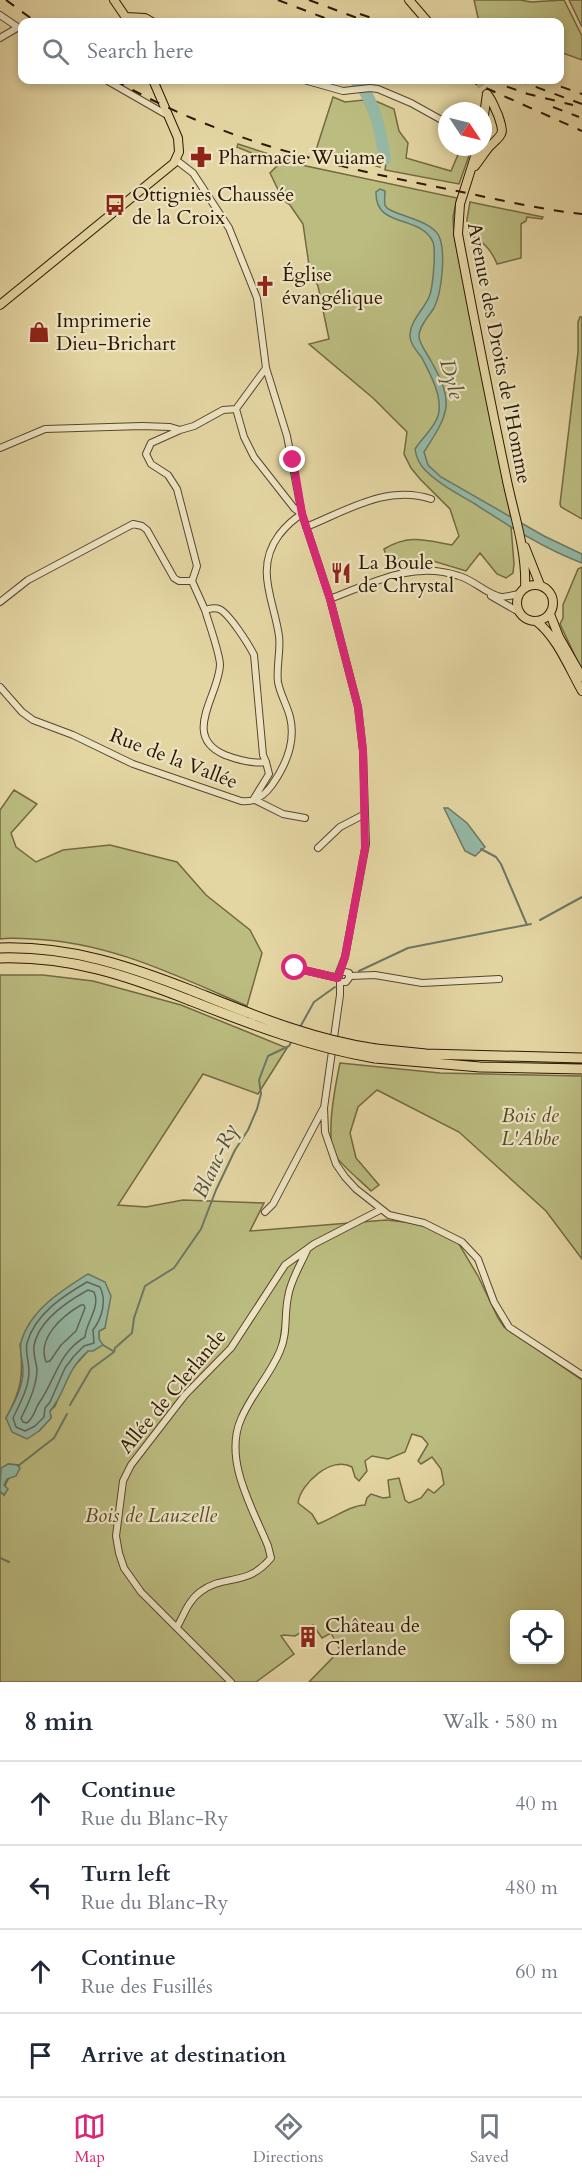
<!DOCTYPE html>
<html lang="en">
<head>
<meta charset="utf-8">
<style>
  :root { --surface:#fff; --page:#f6f6f7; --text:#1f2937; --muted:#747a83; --line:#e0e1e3; --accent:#db2777 }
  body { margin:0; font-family:Cardo,serif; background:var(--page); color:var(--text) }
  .controls { position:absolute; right:18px; bottom:18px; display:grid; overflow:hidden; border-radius:12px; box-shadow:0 3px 9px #0003 }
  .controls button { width:54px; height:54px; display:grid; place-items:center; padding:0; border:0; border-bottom:2px solid var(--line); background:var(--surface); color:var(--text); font:30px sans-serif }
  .compass { position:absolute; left:438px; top:102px; width:54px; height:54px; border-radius:50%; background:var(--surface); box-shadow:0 3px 9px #0003; rotate:125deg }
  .stop { position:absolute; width:18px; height:18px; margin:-14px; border:4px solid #db2777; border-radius:50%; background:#fff }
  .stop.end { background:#db2777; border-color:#fff; box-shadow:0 2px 6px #0008 }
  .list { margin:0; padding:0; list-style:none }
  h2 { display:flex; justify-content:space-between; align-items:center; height:78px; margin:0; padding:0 24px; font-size:26px }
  h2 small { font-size:20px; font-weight:400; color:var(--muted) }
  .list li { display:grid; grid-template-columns:39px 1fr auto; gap:18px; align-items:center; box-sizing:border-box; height:84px; padding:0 24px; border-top:2px solid var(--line) }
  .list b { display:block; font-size:22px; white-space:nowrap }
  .list p { margin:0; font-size:20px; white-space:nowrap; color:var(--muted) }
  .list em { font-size:20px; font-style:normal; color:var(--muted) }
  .icon { flex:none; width:33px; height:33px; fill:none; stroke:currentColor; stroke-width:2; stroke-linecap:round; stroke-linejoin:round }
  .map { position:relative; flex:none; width:582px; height:1682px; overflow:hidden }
  .search { position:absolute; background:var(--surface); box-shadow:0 3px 9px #0003; left:18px; right:18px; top:18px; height:66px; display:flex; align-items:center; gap:15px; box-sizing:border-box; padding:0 21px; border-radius:12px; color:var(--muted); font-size:22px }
  .sheet { height:414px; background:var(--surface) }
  nav { display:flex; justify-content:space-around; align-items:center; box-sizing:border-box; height:84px; border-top:2px solid var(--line); background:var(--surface); font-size:16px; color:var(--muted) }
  nav a { display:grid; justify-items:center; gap:3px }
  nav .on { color:var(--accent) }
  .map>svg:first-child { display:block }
  .green { fill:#bbbc80; stroke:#736940; stroke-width:1.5; fill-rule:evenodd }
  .water { fill:#95b9a7; stroke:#6b7864; stroke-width:1.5 }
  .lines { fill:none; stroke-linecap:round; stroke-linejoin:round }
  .shore { stroke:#606854; stroke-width:1.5 }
  .stream { stroke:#6b7864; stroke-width:2 }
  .river { stroke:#95b9a7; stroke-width:12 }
  .major-tunnel { stroke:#bfb082; stroke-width:8; stroke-dasharray:8 4; stroke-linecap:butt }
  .minor-casing { stroke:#594629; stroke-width:8 }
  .major-casing { stroke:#2b1600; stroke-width:10 }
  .highway-casing { stroke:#2b1600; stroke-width:11 }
  .minor { stroke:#ede4c3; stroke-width:6 }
  .major { stroke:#e4d6a3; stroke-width:8 }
  .highway { stroke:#e4d6a3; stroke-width:9 }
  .rail { stroke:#2b1600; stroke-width:2; stroke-dasharray:10 10; stroke-linecap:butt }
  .highway-bridge-casing { stroke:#2b1600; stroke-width:11; stroke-linecap:butt }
  .highway-bridge { stroke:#e4d6a3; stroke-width:9 }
  .route { stroke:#db2777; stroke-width:8 }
  .labels { text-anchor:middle; stroke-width:4.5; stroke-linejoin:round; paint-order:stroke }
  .poi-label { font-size:20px; fill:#2b1600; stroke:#ede4c3; text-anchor:start }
  .street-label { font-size:20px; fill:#2b1600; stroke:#ede4c3 }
  .park-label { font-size:20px; font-style:italic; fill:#564826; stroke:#ede4c3 }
  .water-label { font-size:21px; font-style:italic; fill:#504f3a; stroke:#ede4c3 }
</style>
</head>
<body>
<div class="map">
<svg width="582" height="1682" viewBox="0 0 582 1682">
  <rect width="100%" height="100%" fill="#e4d6a3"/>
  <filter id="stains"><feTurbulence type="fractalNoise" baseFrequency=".00333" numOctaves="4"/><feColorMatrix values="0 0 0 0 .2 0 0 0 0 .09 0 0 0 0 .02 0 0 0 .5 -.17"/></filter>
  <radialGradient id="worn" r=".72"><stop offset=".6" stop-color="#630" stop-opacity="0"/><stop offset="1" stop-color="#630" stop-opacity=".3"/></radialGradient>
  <path class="green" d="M474,0H520L531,2L564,0L582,36V60L560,52V22H479Z
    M569,0H582V27Z
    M333,97L345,102L364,100C374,123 383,142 380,167L316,150Z
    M371,99L394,109L399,131L408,143L406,158L451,171L460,150L470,153L459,184L385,170C390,146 380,121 371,99Z
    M238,144L306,166L457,198L453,217L454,235L510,513L514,564L513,573L506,578L497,574L480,553L466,571L433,561L388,562L384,549C409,534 425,540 452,545L459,536L450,509L420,479L411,468L404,454L407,432L373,398L309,344L329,339L318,286L310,272L303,224L290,205L283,200L270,173L279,164L237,147Z
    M470,202L543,217L542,219L527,217L526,221L521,224V258L497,264C491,249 483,241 468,234L467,219Z
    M580,317H582V519L561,507L560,504L578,352V322Z
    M582,567V671L560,624L563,618V605L578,569Z
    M14,790L37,804L11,833L16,847L36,862L63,850L110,845L177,862L206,895L250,930L262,953L247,1006C177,976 110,942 32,939C22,939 11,937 0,939V810Z
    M0,975H43L93,981L181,1005L287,1048L258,1094L203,1074L118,1205L146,1207L183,1200L264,1203L250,1231L386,1220L423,1224L456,1239L478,1276L498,1318L504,1327L582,1380V1682H309L340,1650L331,1633L322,1638L313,1625L295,1636L284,1635L281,1636L294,1654L256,1682H0V1491L4,1495C4,1479 11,1478 18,1465L8,1464L0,1473ZM105,1321V1328L99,1331V1339L70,1371L55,1406L50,1411L51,1418L39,1431L6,1418C21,1391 24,1376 20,1344ZM412,1434L422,1437L428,1444L418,1461L421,1464L432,1457L441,1469L444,1484L434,1493L428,1489L421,1498L409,1503L405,1500L399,1478L388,1480L390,1497L383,1498L371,1494L367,1498L365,1505C351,1505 332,1519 318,1524L312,1514L298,1503C300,1484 332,1455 352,1467L355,1477L359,1481L367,1471L365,1461L372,1456L388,1459L405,1452ZM514,1614H560V1660H514Z
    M340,1063L440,1073L582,1076V1259L546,1211L459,1132L377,1090L358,1107L350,1133L356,1158L379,1185L371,1191C362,1182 340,1164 335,1155C325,1137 336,1082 340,1063Z"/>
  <path class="water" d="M380,189L385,191C385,195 384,201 385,205C388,215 430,218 439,236C446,252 442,292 434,308C429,316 419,326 419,336C419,344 427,353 431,361C455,403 449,413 424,452L428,465L441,477L544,536L582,554V563C544,549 509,526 475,504C458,494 439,484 425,470C419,464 416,456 415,449C422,438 439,423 439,410C441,393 429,372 422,358C417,351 409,343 410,334C411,320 424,309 429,297C433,289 436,251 433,242C420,214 375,229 376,192Z
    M444,808H448L467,823L485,847L475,856L465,851Z
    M88,1274L105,1282L111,1296L105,1328L99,1331V1339L103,1345L93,1351H88C65,1371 66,1393 50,1411L51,1418L39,1431L27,1439L12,1432L6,1418C14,1403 23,1388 23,1370C23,1361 19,1351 21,1342C30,1310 61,1291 88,1274Z
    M8,1464L18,1465L20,1468L16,1476L7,1479L4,1485L8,1489L4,1495L0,1491L1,1468Z"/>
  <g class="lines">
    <path class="shore" d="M87,1282L100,1287C107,1301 102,1318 93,1330L94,1343L84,1346L74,1356L65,1368L50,1402L45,1408L44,1417L35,1426L25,1431L16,1427L13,1418C20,1403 29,1388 29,1371C29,1362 25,1352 27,1343C35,1314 63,1296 87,1282Z
      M88,1290L94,1292C101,1307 86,1322 85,1337C58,1353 56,1379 39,1403C34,1411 35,1416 27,1423L23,1422L21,1418C29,1403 37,1386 37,1369C36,1362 33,1353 34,1346C38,1321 68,1301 88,1290Z
      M81,1305H84L85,1308L76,1331L61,1345L50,1361L46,1362C37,1338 62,1316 81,1305Z"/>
    <path class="stream" d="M481,849L496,857L501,864L527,925
      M540,920L582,897
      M359,971L408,948L531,924
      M299,1029L314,1002L335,987
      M103,1345L113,1351
      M70,1405L91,1369L114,1352L115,1348L132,1333L134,1318L145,1286L174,1268L201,1229L216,1190L235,1150L248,1130L257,1109L261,1094L259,1080L268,1056L289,1046L293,1039
      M18,1466L54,1438L67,1414
      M0,1558L9,1562"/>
    <path class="river" d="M355,80C375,97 381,135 385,159"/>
    <path class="major-tunnel" d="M477,80L487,94"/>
    <defs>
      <path id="minor" d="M0,15L22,30
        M0,38L17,28
        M106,80L167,115
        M304,80L343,91L370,88L378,89L411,103L447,123
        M176,160L193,173L229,228L257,298L266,368L287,436L302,514L330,599L358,707L363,751L366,844L345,957L338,975L340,982H346L349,978V973L341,971
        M236,409L244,437L254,457L294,508L302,514
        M236,409L266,368
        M0,448L45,429L142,426L170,427L180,430L194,426L223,410L236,409
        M306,527C346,511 387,484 431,499
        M192,581L205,610C209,609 214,607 219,609C229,613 249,645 254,655L263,755L266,762C252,764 238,760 225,755C180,736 220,694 220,664C219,651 209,624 205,610
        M491,596L519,612
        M330,599C372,583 414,560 459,576C474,580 486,594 501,597C506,597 513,595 519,594
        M0,602L28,580L133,524L142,526L147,530L174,578L179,581H192L197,566L177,489L168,475L151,464L146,454L151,443L180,430
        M0,687L22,712L33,720L73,735L133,764L241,801C255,803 264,796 272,785C286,765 296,741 290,717C287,705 280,694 278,682C276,667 281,651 279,636C274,600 254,569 279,535C286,526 292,520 302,514
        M253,800L269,774L266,762
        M255,800L283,814L305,818
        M318,848L340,827L365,814
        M295,968L338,978
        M350,976L375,975L422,983L499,979
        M340,981V995L324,1108L325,1132L336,1164L345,1177L356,1189L389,1215L424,1223L462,1242L478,1259L494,1302L509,1327L582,1375
        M265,1212L273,1204L323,1109
        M177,1627C184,1615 188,1601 200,1592C225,1573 246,1588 271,1558L268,1546C253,1509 223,1460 241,1419C251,1395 270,1375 280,1351C288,1333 284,1315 288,1297C290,1281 301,1264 307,1250
        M231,1682L141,1592L124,1568L119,1553L116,1536L123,1481L131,1465L185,1395L231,1348L285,1265L314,1244L380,1210"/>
      <path id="major" d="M114,0L129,22
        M409,0L428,22
        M126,17L145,18L152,22
        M484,115L487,94
        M478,147L460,204L458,234C473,314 489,395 506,476C513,512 527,550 525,588
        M475,166C480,160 484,153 489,147C503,133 505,135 498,115C494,107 493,101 487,94
        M0,305L174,163L179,152L178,138L153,80
        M525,547L540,585
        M517 603a18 18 0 1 1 36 0a18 18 0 1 1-36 0Z
        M550,614L559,637L582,677
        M536,621C557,637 569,668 582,691"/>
      <path id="highway" d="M0,948C70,946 129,966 193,991
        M0,958C69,956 126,975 189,1000
        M376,1049L426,1054L582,1058
        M375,1058L480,1067L582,1069"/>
    </defs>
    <use href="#minor" class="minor-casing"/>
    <use href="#major" class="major-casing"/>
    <use href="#highway" class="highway-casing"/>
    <use href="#minor" class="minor"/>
    <use href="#major" class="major"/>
    <use href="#highway" class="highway"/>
    <path class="rail" d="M6,0L36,22
      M278,0L335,22
      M309,0L368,22
      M360,14L383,22
      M115,80C218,140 332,166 447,189C492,198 537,209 582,214
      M468,80L582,131
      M488,80L528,94L573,105
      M517,80L582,104
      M542,80L582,94
      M553,107L579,117"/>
    <defs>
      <path id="highway-bridge" d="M193,991C253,1015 312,1040 376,1049
        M189,1000C250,1024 310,1047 375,1058"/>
    </defs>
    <use href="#highway-bridge" class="highway-bridge-casing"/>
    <use href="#highway-bridge" class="highway-bridge"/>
  </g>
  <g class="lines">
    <path class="route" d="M293,460L302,514L330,599L358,707L363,751L365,848L345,957L338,978L295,968"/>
  </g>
  <defs>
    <symbol id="pharmacy-bare" viewBox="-9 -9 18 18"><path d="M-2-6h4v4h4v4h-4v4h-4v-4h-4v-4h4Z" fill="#8f2418" stroke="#ede4c3" stroke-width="2.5" paint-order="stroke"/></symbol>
    <symbol id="bus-bare" viewBox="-9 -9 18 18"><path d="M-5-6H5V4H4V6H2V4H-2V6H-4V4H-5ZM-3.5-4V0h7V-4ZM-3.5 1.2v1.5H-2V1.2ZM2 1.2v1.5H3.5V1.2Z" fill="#8f2418" stroke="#ede4c3" stroke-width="2.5" paint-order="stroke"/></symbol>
    <symbol id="church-bare" viewBox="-9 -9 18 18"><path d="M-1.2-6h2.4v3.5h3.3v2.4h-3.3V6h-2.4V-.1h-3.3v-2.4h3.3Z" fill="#8f2418" stroke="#ede4c3" stroke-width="2.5" paint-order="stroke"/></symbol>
    <symbol id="shop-bare" viewBox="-9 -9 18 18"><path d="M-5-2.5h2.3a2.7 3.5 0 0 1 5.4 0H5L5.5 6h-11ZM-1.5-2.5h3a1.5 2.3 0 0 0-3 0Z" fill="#8f2418" stroke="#ede4c3" stroke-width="2.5" paint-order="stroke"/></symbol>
    <symbol id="restaurant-bare" viewBox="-9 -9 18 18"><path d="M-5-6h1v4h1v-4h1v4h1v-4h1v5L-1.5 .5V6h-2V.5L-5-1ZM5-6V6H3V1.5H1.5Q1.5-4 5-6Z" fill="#8f2418" stroke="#ede4c3" stroke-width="2.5" paint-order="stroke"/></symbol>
    <symbol id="building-bare" viewBox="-9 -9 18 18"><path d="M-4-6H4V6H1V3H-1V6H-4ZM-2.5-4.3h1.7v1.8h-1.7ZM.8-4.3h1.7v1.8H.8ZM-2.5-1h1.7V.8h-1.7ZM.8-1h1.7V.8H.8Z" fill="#8f2418" stroke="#ede4c3" stroke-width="2.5" paint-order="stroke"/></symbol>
  </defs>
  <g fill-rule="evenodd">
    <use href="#pharmacy-bare" x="186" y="142" width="30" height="30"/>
    <use href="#bus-bare" x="100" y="190" width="30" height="30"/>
    <use href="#church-bare" x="250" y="271" width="30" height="30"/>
    <use href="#shop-bare" x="24" y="317" width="30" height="30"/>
    <use href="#restaurant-bare" x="326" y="558" width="30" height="30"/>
    <use href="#building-bare" x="293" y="1622" width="30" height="30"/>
  </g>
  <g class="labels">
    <g class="poi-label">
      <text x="218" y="164">Pharmacie Wuiame</text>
      <text x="132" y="201">Ottignies Chaussée<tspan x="132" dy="23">de la Croix</tspan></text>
      <text x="282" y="281">Église<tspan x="282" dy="23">évangélique</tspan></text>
      <text x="56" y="327">Imprimerie<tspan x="56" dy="23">Dieu-Brichart</tspan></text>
      <text x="358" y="569">La Boule<tspan x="358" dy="23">de Chrystal</tspan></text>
      <text x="325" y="1632">Château de<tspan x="325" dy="23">Clerlande</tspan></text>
    </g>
    <g class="street-label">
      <text transform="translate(500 353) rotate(79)" y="7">Avenue des Droits de l'Homme</text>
      <text transform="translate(174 758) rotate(21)" y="7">Rue de la Vallée</text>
      <text transform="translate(172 1391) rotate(-50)" y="7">Allée de Clerlande</text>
    </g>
    <g class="park-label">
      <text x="530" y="1122">Bois de<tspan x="530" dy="23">L'Abbe</tspan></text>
      <text x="151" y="1522">Bois de Lauzelle</text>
    </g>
    <g class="water-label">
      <text transform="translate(452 379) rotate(75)" y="7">Dyle</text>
      <text transform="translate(215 1161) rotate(-65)" y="7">Blanc-Ry</text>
    </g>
  </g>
  <rect width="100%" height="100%" filter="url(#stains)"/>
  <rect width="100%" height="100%" fill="url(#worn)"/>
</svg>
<div class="controls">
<button><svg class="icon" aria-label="locate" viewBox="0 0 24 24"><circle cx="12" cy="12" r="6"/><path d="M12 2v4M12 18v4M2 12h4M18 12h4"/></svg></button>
</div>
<svg class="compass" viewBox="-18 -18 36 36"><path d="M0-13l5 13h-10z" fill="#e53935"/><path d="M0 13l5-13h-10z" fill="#747a83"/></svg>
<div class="stop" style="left:295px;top:968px"></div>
<div class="stop end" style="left:293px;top:460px"></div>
<div class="search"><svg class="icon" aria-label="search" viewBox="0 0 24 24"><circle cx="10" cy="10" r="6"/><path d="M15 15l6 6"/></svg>Search here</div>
</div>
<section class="sheet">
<h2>8 min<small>Walk · 580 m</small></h2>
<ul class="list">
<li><svg class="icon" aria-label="ahead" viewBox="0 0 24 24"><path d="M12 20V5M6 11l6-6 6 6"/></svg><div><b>Continue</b><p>Rue du Blanc-Ry</p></div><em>40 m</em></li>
<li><svg class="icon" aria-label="left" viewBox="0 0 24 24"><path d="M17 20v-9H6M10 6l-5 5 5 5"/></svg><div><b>Turn left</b><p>Rue du Blanc-Ry</p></div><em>480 m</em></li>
<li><svg class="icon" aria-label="ahead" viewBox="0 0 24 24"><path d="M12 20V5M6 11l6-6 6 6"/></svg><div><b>Continue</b><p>Rue des Fusillés</p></div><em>60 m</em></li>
<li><svg class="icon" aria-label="arrive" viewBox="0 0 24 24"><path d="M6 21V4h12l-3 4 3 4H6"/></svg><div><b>Arrive at destination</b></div></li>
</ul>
</section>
<nav>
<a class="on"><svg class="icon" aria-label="map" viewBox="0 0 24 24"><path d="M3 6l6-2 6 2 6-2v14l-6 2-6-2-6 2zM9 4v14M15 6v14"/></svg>Map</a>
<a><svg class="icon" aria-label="directions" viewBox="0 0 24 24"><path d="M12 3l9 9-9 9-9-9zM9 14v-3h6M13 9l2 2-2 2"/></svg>Directions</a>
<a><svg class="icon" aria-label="saved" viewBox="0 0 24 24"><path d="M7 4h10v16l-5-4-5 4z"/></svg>Saved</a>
</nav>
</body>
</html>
